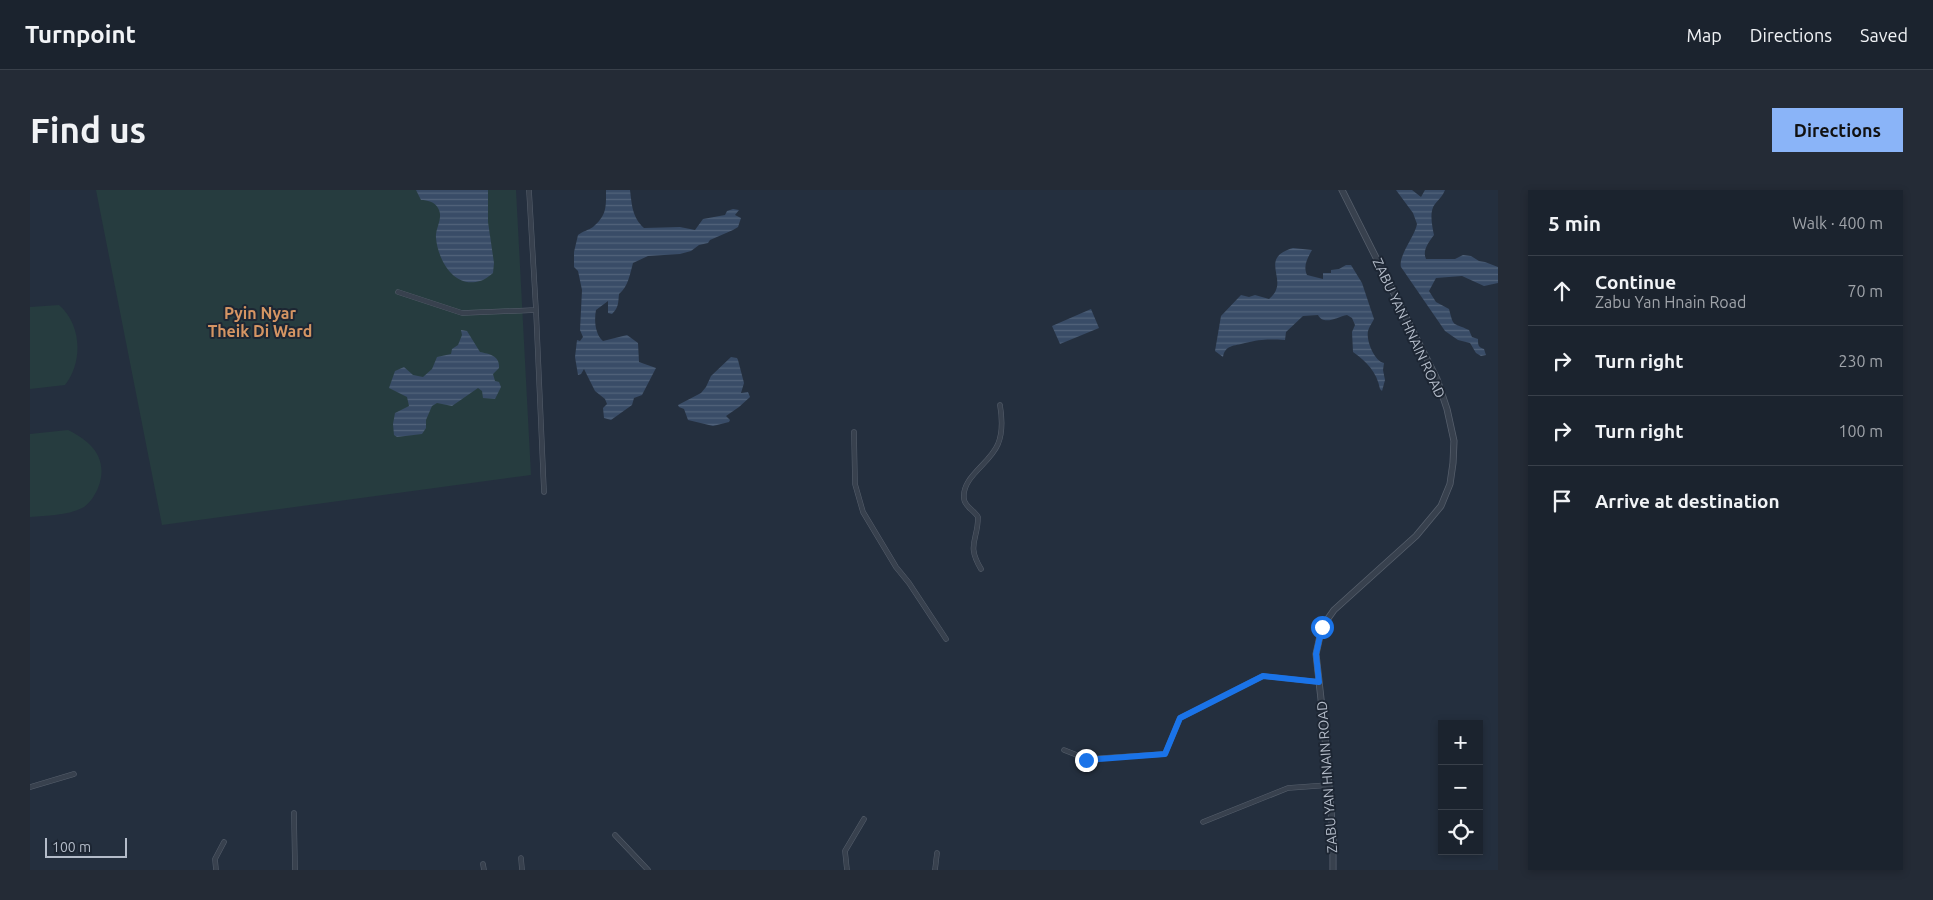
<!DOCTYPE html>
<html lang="en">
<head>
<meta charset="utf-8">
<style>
  :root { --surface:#1b232e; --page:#242b36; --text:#f1f3f6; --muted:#a0a4aa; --line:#39404a; --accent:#8ab4f8 }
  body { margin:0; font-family:Ubuntu,sans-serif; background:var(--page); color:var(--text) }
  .controls { position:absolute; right:15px; bottom:15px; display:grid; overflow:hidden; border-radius:0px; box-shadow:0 2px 8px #0003 }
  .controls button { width:45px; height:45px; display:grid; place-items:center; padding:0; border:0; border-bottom:1px solid var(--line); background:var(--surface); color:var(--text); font:25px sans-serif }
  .scale { position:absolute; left:15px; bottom:12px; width:82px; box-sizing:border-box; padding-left:5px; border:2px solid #b4bcc9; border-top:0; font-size:14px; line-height:18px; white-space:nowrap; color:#b4bcc9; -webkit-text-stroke:4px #1d2633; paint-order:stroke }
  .stop { position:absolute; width:15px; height:15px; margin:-11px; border:4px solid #1a73e8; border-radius:50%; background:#fff }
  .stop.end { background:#1a73e8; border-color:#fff; box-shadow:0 1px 5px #0008 }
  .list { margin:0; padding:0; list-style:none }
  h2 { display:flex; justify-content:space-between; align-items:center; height:65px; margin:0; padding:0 20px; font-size:21px }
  h2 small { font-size:16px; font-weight:400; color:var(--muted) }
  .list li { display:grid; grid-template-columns:32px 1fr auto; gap:15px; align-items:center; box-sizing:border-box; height:70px; padding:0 20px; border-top:1px solid var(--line) }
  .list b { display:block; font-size:19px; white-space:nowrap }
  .list p { margin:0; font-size:16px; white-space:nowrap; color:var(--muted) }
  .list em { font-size:16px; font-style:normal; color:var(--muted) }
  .icon { flex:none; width:28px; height:28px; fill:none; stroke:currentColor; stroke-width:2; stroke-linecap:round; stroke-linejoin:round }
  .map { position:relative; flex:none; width:1468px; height:680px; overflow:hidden; border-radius:0px }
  header { display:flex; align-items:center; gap:30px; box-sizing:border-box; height:70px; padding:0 25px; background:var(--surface); border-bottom:1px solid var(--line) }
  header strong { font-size:24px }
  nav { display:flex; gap:28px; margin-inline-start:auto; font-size:18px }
  .intro { display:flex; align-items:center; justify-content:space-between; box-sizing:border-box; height:120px; padding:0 30px }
  h1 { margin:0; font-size:35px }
  .button { padding:12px 22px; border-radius:0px; background:var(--accent); color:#111; font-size:18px; font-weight:700 }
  main { display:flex; gap:30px; padding:0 30px }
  aside { flex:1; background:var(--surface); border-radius:0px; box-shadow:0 2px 8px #0003 }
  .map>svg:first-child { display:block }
  .pitch { fill:#263c3f }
  .water { fill:url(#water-rules) }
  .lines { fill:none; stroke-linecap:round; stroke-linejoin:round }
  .minor-casing { stroke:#565f6c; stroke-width:5.5 }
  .tertiary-casing { stroke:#565f6c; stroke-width:7 }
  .minor { stroke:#38414e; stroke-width:4.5 }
  .tertiary { stroke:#38414e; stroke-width:5.5 }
  .route { stroke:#1a73e8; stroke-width:6 }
  .labels { text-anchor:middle; stroke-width:4; stroke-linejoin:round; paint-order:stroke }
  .street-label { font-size:14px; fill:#b4bcc9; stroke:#1d2633 }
  .quarter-label { font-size:16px; font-weight:bold; fill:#d59563; stroke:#1d2633 }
</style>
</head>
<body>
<header>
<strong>Turnpoint</strong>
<nav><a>Map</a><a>Directions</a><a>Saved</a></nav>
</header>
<div class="intro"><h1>Find us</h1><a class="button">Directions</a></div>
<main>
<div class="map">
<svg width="1468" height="680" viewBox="0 0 1468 680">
  <defs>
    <pattern id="water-rules" width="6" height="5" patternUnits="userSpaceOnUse" patternTransform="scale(1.25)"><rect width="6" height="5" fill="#394c67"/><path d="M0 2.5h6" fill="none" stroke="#53647b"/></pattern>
  </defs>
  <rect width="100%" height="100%" fill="#242f3e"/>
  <path class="pitch" d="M66,0H486L501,285L132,335Z
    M29,115C52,135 53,172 35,195L0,199V117Z
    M38,240C63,252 79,270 68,298C65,305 60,313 54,317C38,326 18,325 0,327V244Z"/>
  <path class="water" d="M386,0H458V32L464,73L463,83C459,86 455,90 450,91C424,99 408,70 406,48C405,38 414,28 408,18C405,12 397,10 391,10Z
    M576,0H600C602,15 602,27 614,38L650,37L665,40L673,29L695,25L697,21L703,19L709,20L705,25L711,28L708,37L703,40L680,50L678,53L669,55L661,61L650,64L618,66L603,73C600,84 598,97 589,104C588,113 589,117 582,124L578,123V111L566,120C564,130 565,144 573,151L597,145L608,153L609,172L626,178L612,205L604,208L602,215L581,230L574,228L573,218L577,214L575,209L565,201L554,179L551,184L548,185L545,167L547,150L550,151L553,147L550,140L552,100L548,81L544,77V62L548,45C553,41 559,40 563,37C577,25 576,17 576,0Z
    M1366,0H1382L1391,7L1395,0H1415C1412,7 1409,9 1405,14C1399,21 1402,36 1404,45C1399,52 1392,60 1396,69H1425L1433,65L1441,66L1449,71L1455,72L1468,77V93L1454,96L1432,86L1406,88L1399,101L1406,112L1419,119C1424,138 1422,132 1439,140L1442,147L1448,149C1448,155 1448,157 1454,159L1456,165L1451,166L1446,163L1440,153L1428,150L1415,141L1371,77C1368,66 1385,46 1387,34L1383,23Z
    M1263,58L1282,60C1277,69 1273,76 1277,85L1293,89V83H1301V80L1309,79L1316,75H1321L1332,93L1344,129C1342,133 1339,137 1338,141C1336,150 1344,171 1354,173L1353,180L1355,190L1352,201L1350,199C1347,182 1336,171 1323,162L1322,142L1325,135L1322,128L1317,125C1307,127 1294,136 1288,125L1273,126L1256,142L1255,150C1239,149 1230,149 1215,153C1204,156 1195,155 1193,167L1185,161L1191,126L1211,105L1219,107L1225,105L1239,109C1262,91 1226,69 1263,58Z
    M1061,119L1069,138L1030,154L1022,136Z
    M431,140L437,141L450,162C460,164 470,166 469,178L463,184L465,191L469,192L471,197L465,209L453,208L452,201L448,198L422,216L407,213L402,216L396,230V238L392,244L367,247L364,245L363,234L365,223L379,216L377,207L359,198L365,181L374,177L383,185L393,187L402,179L407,167L421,164L422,159L428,155L432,145Z
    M701,167L707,168L708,170L714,193L711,203L718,202L720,207L709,217L696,226L700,230L699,232L683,236L658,230L654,219L649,217L648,215L671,203L676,197L681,186Z"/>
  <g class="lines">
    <defs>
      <path id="minor" d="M499,0L506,120L514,302
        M368,102L432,123L506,120
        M824,242L825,294L833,322L866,377L879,393L916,449
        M951,379C936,354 948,351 948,327C944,320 935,317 934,309C931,287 960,274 968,254C973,242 972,227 970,215
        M1034,560L1057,569L1135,564L1150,528L1233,486L1289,492
        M0,597L44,584
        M264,623L265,680
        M1173,632L1258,598L1299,595
        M585,645L618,680
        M491,668L492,680
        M453,674L454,680
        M186,680L185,669L194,652
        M817,680L815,661L834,629
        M905,680L907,663"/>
      <path id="tertiary" d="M1303,680V645L1294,536L1286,464L1292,437L1304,420L1386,346L1411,316L1420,294L1423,273L1424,251L1417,219L1407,189L1312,0"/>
    </defs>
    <use href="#minor" class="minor-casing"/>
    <use href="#tertiary" class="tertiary-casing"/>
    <use href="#minor" class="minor"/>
    <use href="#tertiary" class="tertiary"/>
  </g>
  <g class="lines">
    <path class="route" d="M1056,570L1135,564L1150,528L1233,486L1289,492L1286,464L1292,437"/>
  </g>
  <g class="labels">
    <g class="street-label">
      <text transform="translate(1379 138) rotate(65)" y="5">ZABU YAN HNAIN ROAD</text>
      <text transform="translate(1297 587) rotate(-94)" y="5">ZABU YAN HNAIN ROAD</text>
    </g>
    <g class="quarter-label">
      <text x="230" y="129">Pyin Nyar<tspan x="230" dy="18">Theik Di Ward</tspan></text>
    </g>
  </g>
</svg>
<div class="controls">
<button>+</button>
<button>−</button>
<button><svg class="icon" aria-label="locate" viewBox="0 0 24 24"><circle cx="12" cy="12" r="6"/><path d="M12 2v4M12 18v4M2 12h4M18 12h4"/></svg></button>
</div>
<div class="scale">100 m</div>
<div class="stop" style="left:1292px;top:437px"></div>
<div class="stop end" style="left:1056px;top:570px"></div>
</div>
<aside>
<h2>5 min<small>Walk · 400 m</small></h2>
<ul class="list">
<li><svg class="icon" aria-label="ahead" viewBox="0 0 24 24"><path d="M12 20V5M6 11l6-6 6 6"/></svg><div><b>Continue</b><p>Zabu Yan Hnain Road</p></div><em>70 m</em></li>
<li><svg class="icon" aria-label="right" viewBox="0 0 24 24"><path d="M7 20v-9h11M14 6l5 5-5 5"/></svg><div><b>Turn right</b></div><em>230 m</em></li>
<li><svg class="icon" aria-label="right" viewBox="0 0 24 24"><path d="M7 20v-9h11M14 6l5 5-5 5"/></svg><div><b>Turn right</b></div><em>100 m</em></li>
<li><svg class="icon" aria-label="arrive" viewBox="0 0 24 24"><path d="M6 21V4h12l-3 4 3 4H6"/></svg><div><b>Arrive at destination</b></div></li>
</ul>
</aside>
</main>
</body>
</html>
